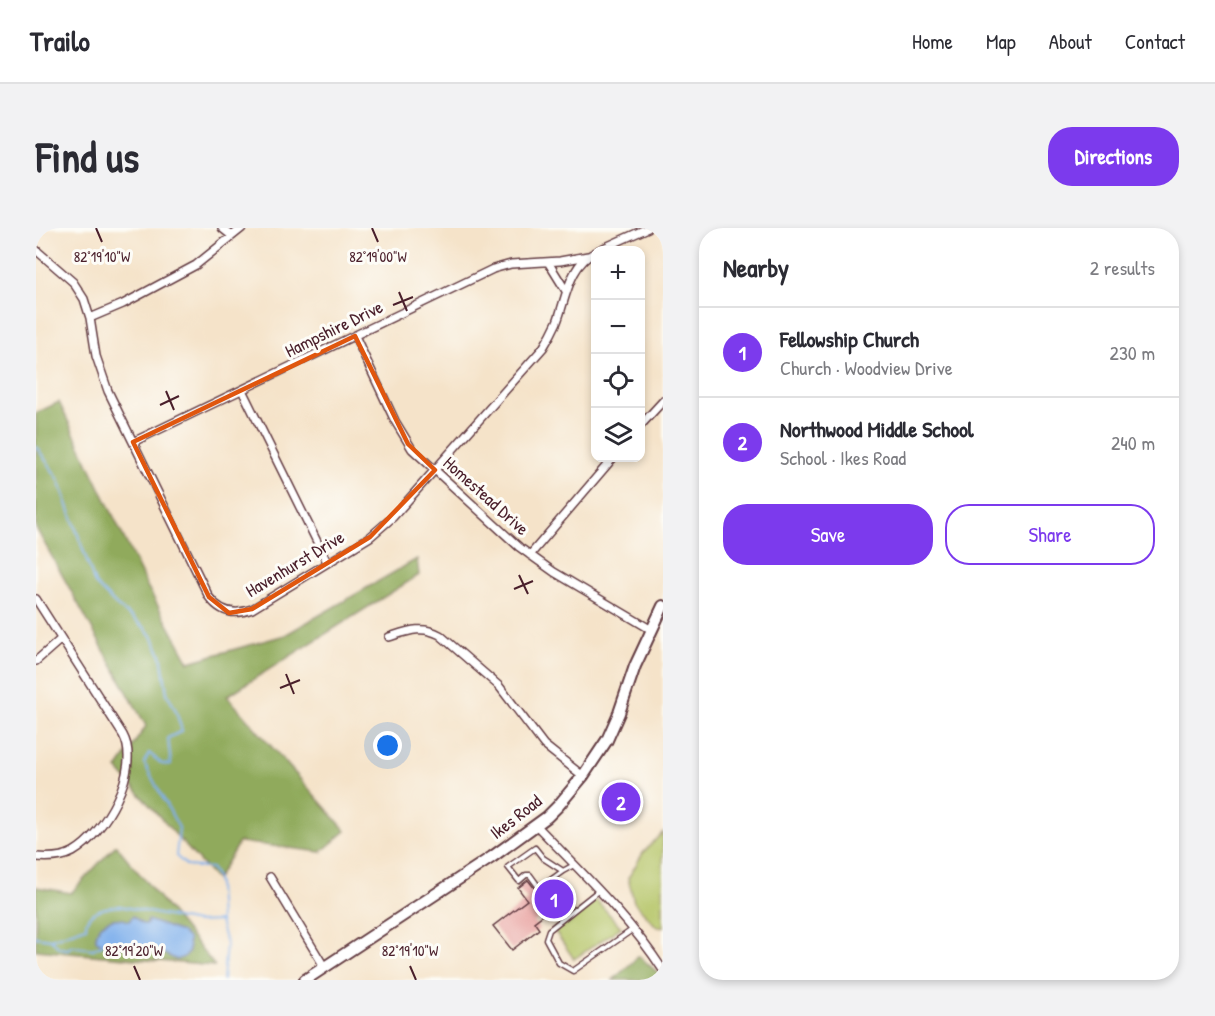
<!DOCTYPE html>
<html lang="en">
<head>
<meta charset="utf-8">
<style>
  :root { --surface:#fff; --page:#f2f2f3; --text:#2b2b33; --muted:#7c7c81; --line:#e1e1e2; --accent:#7c3aed }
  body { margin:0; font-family:"Patrick Hand",sans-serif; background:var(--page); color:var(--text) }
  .controls { position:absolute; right:18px; top:18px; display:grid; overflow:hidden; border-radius:12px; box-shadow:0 3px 9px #0003 }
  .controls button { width:54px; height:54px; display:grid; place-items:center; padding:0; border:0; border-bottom:2px solid var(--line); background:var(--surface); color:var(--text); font:30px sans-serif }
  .you { position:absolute; left:352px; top:518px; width:21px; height:21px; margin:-15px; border:4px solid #fff; border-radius:50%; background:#1a73e8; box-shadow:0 0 0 9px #1a73e833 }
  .badge { display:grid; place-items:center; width:39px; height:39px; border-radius:50%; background:var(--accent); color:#fff; font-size:20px; font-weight:700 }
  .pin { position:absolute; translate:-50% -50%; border:3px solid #fff; box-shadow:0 2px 6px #0006 }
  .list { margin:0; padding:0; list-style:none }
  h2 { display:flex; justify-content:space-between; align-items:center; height:78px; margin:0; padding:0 24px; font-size:26px }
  h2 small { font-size:20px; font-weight:400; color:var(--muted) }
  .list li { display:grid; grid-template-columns:39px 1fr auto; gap:18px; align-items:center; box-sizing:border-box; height:90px; padding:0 24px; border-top:2px solid var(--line) }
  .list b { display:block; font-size:22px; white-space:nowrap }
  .list p { margin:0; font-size:20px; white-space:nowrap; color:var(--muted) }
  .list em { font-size:20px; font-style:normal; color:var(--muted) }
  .actions { display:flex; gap:12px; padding:18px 24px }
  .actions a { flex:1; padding:14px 0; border:2px solid var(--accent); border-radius:24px; text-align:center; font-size:21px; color:var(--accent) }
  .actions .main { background:var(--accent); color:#fff }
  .icon { flex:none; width:33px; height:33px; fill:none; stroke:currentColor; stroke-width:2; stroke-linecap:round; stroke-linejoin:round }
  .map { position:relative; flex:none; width:627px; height:752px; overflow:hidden; border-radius:24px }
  header { display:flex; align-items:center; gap:36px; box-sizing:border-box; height:84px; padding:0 30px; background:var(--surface); border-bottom:2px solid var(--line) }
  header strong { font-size:28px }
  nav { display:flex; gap:33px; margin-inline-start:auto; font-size:21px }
  .intro { display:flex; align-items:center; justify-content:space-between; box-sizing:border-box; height:144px; padding:0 36px }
  h1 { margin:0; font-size:42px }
  .button { padding:15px 27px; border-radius:24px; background:var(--accent); color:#fff; font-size:21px; font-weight:700 }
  main { display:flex; gap:36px; padding:0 36px }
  aside { flex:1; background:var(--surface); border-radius:24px; box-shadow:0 3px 9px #0003 }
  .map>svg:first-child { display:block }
  .green { fill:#b5c567; stroke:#807249; stroke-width:1.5 }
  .forest { fill:#90aa5c; stroke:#6d6444; stroke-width:1.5 }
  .water { fill:#81b1ec; stroke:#66688c; stroke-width:1.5 }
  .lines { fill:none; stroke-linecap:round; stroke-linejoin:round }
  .stream { stroke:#81b1ec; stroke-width:2 }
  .building { fill:#e79b9a }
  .lane-casing { stroke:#643c43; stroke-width:7 }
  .street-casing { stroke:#643c43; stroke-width:10 }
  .secondary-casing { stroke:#643c43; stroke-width:14 }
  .lane { stroke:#fff; stroke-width:4 }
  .street { stroke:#fff; stroke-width:7 }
  .secondary { stroke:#fff; stroke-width:10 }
  .marked { fill:none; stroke:#e0560e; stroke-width:4.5; stroke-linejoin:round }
  .ticks { fill:none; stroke:#4a1f2b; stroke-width:2 }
  .labels { text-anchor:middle; stroke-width:6; stroke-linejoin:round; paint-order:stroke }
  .street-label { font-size:18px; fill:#4a1f2b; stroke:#fdfcf7 }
  .ticks-label { font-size:15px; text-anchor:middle; fill:#4a1f2b; stroke:#fdfcf7; stroke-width:6; stroke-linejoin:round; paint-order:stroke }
</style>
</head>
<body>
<header>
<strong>Trailo</strong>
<nav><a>Home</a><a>Map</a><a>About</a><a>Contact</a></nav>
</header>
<div class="intro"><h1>Find us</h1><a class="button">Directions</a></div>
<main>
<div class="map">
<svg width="627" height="752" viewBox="0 0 627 752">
  <rect width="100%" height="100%" fill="#fdfcf7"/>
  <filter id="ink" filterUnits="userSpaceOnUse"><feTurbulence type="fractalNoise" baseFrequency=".0167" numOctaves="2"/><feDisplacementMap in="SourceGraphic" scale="12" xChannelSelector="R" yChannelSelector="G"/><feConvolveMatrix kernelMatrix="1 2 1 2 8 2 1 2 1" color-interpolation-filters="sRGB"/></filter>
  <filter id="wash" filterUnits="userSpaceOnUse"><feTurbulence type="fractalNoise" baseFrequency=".008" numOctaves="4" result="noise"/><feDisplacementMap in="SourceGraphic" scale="24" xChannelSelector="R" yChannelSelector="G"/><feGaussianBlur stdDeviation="1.35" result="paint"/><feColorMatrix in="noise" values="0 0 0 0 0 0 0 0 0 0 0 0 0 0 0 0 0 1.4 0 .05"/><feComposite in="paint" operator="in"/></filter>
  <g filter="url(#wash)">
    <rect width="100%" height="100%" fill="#f5e3c9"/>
    <path class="green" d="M627,604V699H621L598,674L592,650L607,625Z
      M560,672L585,699L538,731L517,701Z"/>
    <path class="forest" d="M23,174L110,356L153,434L249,407L381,331L383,347L191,468L310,603L285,624L203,614L180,652L81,541L110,498L0,300V185Z
      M80,617L179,738L0,722V659L35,665Z
      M603,728L627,749V752H577Z"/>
    <path class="water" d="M97,688L106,696H111L112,692L145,704L152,710L153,723L150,728L141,732C129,726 112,718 98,718C79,718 80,723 60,712C59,695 78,686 93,693Z"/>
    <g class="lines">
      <path class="stream" d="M0,218L23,252L59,356L80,377L108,399L117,410L125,427L131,465L140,483L146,503L132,510L135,537L126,536L113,525L108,535L143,600L140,628L151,638L175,640L180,648L182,657L184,693L190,716L187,752
        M0,709L15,711L50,699C49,682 71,679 84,678L160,694L184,693
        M15,711L23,720L32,721L36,718L57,721L67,716"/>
    </g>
    <g id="blocks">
      <path class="building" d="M492,652L507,671L521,660L529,670L498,694L503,701L476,722L457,698L491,672L482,660Z"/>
    </g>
  </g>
  <g filter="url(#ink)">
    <use href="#blocks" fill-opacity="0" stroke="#643c43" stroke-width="1.5"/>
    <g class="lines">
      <defs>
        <path id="lane" d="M527,643L505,659L502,658L494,647H490L483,653L472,639L499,620L507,630L527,643L538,637
          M562,663L513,702L510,711L523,735L537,743L596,702"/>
        <path id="street" d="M186,0L196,8
          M0,22L37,54L48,71L54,90L60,128L72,163L173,369C184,384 198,388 216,381L334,309L357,289L507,120C512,112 517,103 521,94C530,71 533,36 560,24
          M563,22L612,0
          M512,34L530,63
          M54,90L87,76L160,37L206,0
          M319,108L359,193L376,221L483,319L518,344L614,401
          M206,162L291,334
          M604,198L627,173
          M97,214L457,41L475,36L524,33L552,28
          M494,327L577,230
          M0,371L87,507C106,541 68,607 37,624C26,630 12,630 0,629
          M353,409C372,403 386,397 404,407L463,458L508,517L547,548
          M0,433L25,411
          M500,597C544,643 592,688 627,742
          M234,649L289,740"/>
        <path id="secondary" d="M269,752L456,629L511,589L522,578L547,548L571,512L583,485L599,438L627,378"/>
      </defs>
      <use href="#lane" class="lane-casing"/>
      <use href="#street" class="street-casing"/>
      <use href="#secondary" class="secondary-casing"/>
      <use href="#lane" class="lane"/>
      <use href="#street" class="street"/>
      <use href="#secondary" class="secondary"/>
    </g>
  </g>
  <path class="marked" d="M319,108L372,216L399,242L334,309L216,381L193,385L173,369L97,214Z"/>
  <path class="ticks" d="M60,0L66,14M336,0L342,14M363,64L371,83M357,77L377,69M130,163L138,182M124,177L143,168M483,347L492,366M478,361L497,353M250,446L258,466M244,460L264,452M98,738L104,752M374,738L380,752"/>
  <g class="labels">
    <g class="street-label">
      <text transform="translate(298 101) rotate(-26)" y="6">Hampshire Drive</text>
      <text transform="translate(450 268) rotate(42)" y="6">Homestead Drive</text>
      <text transform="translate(259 336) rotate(-31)" y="6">Havenhurst Drive</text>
      <text transform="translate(480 589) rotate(-38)" y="6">Ikes Road</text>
    </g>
  </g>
  <g class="ticks-label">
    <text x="66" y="34">82°19'10"W</text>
    <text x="342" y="34">82°19'00"W</text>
    <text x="98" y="728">82°19'20"W</text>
    <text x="374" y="728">82°19'10"W</text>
  </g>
</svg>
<div class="controls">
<button>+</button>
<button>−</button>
<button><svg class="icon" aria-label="locate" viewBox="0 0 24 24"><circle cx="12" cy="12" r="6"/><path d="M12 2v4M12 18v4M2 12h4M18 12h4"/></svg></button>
<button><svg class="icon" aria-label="layers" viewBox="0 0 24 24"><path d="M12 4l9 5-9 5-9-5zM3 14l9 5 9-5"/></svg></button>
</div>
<div class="you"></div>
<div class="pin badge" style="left:518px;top:671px">1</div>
<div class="pin badge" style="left:585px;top:574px">2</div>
</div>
<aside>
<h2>Nearby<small>2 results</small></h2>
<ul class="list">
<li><span class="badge">1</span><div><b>Fellowship Church</b><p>Church · Woodview Drive</p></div><em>230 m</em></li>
<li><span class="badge">2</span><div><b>Northwood Middle School</b><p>School · Ikes Road</p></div><em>240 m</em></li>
</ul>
<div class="actions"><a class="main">Save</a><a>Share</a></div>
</aside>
</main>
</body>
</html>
